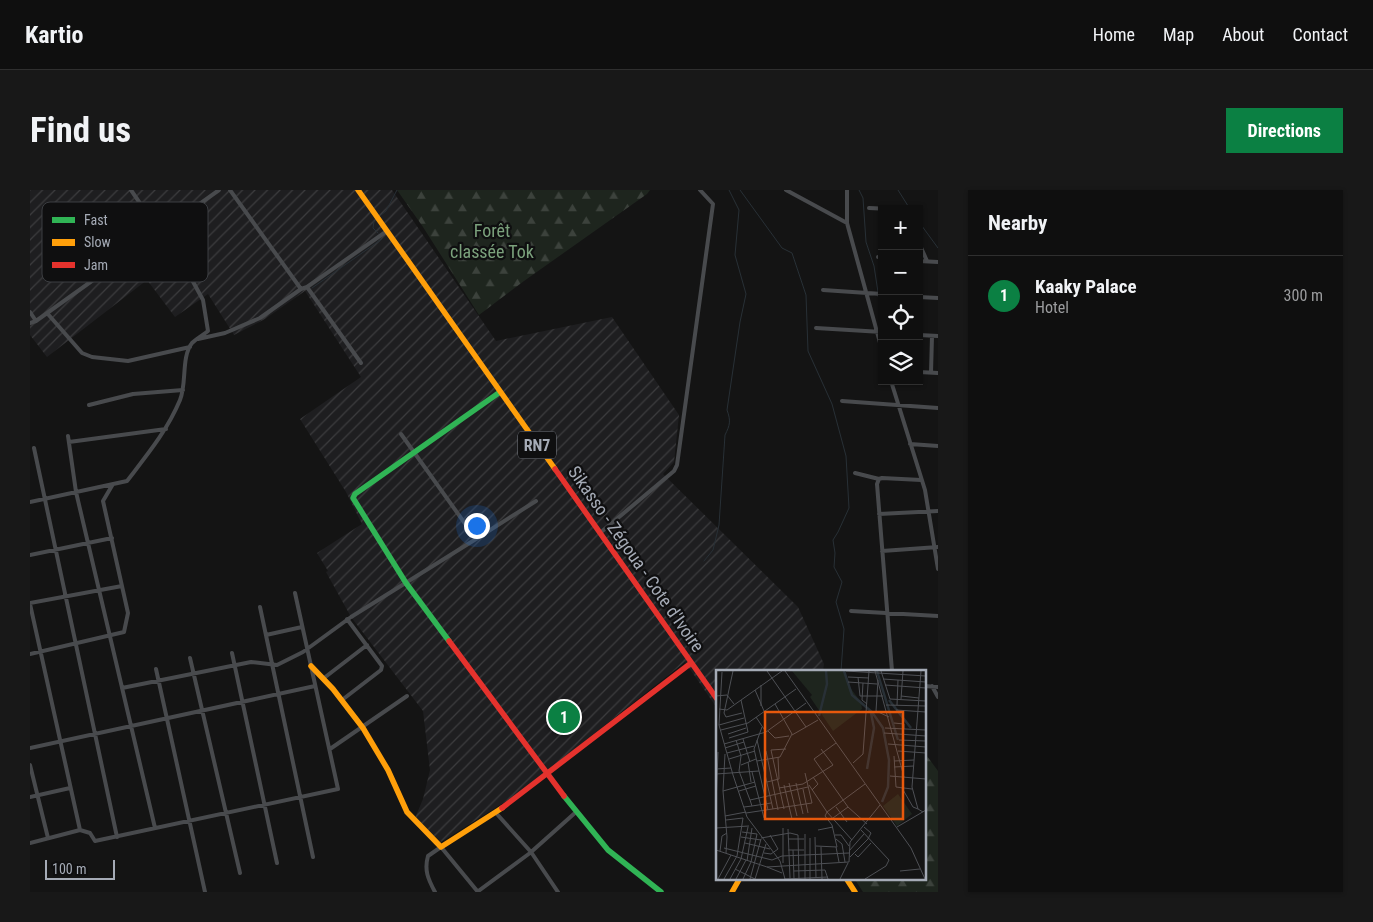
<!DOCTYPE html>
<html lang="en">
<head>
<meta charset="utf-8">
<style>
  :root { --surface:#0f0f0f; --page:#181818; --text:#f1f3f6; --muted:#9b9c9e; --line:#2f2f2f; --accent:#0b8043 }
  body { margin:0; font-family:"Roboto Condensed",sans-serif; background:var(--page); color:var(--text) }
  .controls { position:absolute; right:15px; top:15px; display:grid; overflow:hidden; border-radius:0px; box-shadow:0 1px 4px #0004 }
  .controls button { width:45px; height:45px; display:grid; place-items:center; padding:0; border:0; border-bottom:1px solid var(--line); background:var(--surface); color:var(--text); font:25px sans-serif }
  .scale { position:absolute; left:15px; bottom:12px; width:70px; box-sizing:border-box; padding-left:5px; border:2px solid #a5abb6; border-top:0; font-size:14px; line-height:18px; white-space:nowrap; color:#a5abb6; -webkit-text-stroke:4px #0f0f10; paint-order:stroke }
  .you { position:absolute; left:446px; top:335px; width:18px; height:18px; margin:-12px; border:4px solid #fff; border-radius:50%; background:#1a73e8; box-shadow:0 0 0 8px #1a73e833 }
  .badge { display:grid; place-items:center; width:32px; height:32px; border-radius:50%; background:var(--accent); color:#fff; font-size:16px; font-weight:700 }
  .pin { position:absolute; translate:-50% -50%; border:2px solid #fff; box-shadow:0 1px 5px #0006 }
  .list { margin:0; padding:0; list-style:none }
  h2 { display:flex; justify-content:space-between; align-items:center; height:65px; margin:0; padding:0 20px; font-size:21px }
  h2 small { font-size:16px; font-weight:400; color:var(--muted) }
  .list li { display:grid; grid-template-columns:32px 1fr auto; gap:15px; align-items:center; box-sizing:border-box; height:80px; padding:0 20px; border-top:1px solid var(--line) }
  .list b { display:block; font-size:19px; white-space:nowrap }
  .list p { margin:0; font-size:16px; white-space:nowrap; color:var(--muted) }
  .list em { font-size:16px; font-style:normal; color:var(--muted) }
  .icon { flex:none; width:28px; height:28px; fill:none; stroke:currentColor; stroke-width:2; stroke-linecap:round; stroke-linejoin:round }
  .map { position:relative; flex:none; width:908px; height:702px; overflow:hidden; border-radius:0px }
  header { display:flex; align-items:center; gap:30px; box-sizing:border-box; height:70px; padding:0 25px; background:var(--surface); border-bottom:1px solid var(--line) }
  header strong { font-size:24px }
  nav { display:flex; gap:28px; margin-inline-start:auto; font-size:18px }
  .intro { display:flex; align-items:center; justify-content:space-between; box-sizing:border-box; height:120px; padding:0 30px }
  h1 { margin:0; font-size:35px }
  .button { padding:12px 22px; border-radius:0px; background:var(--accent); color:#fff; font-size:18px; font-weight:700 }
  main { display:flex; gap:30px; padding:0 30px }
  aside { flex:1; background:var(--surface); border-radius:0px; box-shadow:0 1px 4px #0004 }
  .map>svg:first-child { display:block }
  .industrial { fill:url(#industrial-furrows) }
  .forest { fill:url(#forest-firs) }
  .lines { fill:none; stroke-linecap:round; stroke-linejoin:round }
  .stream { stroke:#283036; stroke-width:1 }
  .street { stroke:#484a4d; stroke-width:4 }
  .fast { stroke:#30b455; stroke-width:5.5 }
  .slow { stroke:#ff9f0a; stroke-width:5.5 }
  .jam { stroke:#e5322d; stroke-width:5.5 }
  .labels { text-anchor:middle; stroke-width:4.5; stroke-linejoin:round; paint-order:stroke }
  .shield { fill:#0f0f10; stroke:#787c84; stroke-width:1 }
  .shield-label { font-size:16px; font-weight:bold; fill:#a5abb6 }
  .park-label { font-size:18px; fill:#7ba17c; stroke:#0f0f10 }
  .street-label { font-size:18px; fill:#a5abb6; stroke:#0f0f10 }
  .inset-river { fill:none; stroke:#283036; stroke-width:2.5 }
  .inset-road { fill:none; stroke:#4e5055; stroke-width:1 }
  .view { fill:#e8590c; fill-opacity:0.15; stroke:#e8590c; stroke-width:2.5 }
  .inset-edge { fill:none; stroke:#a5abb6; stroke-width:2.5 }
  .key { fill:#0f0f10; stroke:#3c3e42; stroke-width:1 }
  .key-label { font-size:14px; fill:#a5abb6 }
</style>
</head>
<body>
<header>
<strong>Kartio</strong>
<nav><a>Home</a><a>Map</a><a>About</a><a>Contact</a></nav>
</header>
<div class="intro"><h1>Find us</h1><a class="button">Directions</a></div>
<main>
<div class="map">
<svg width="908" height="702" viewBox="0 0 908 702">
  <defs>
    <pattern id="industrial-furrows" width="10" height="10" patternUnits="userSpaceOnUse" patternTransform="scale(1.25)"><rect width="10" height="10" fill="#1e1e20"/><path d="M-1 1l2-2M0 10L10 0M9 11l2-2" fill="none" stroke="#3c3c3e"/></pattern>
    <pattern id="forest-firs" width="22" height="20" patternUnits="userSpaceOnUse" patternTransform="scale(1.25)"><rect width="22" height="20" fill="#1e251e"/><path d="M5 1l3.5 6h-7zM16 11l3.5 6h-7z" fill="#3c423c"/></pattern>
  </defs>
  <rect width="100%" height="100%" fill="#141414"/>
  <path class="industrial" d="M0,0H362L466,151L582,127L649,225L644,272L633,284L768,417L794,474L793,481H687V518L655,472L489,603L411,652L385,628L393,609L400,580L393,521L321,427L296,382L298,381L287,363L332,334L316,302L270,229L331,187L275,101L235,129L204,145L178,104L145,127L117,90L17,167L0,145Z"/>
  <path class="forest" d="M367,0H620L617,4L494,91L449,125L393,37Z
    M894,562L908,581V702H833L824,688H894Z"/>
  <g class="lines">
    <path class="stream" d="M710,0L752,58L762,63L776,105L778,161L802,214L816,266L819,318L808,342L803,350L805,363L804,377L812,392L806,412L814,439L811,481
      M829,0L833,8L836,52L844,76L848,102
      M868,0L880,19
      M351,25L356,21L367,0
      M344,31L343,38L348,43
      M889,32L908,58
      M282,98L352,49
      M848,106L852,117
      M674,371L683,360L689,335L695,245C700,235 701,231 697,220L710,132L716,104L705,65L709,20L699,0"/>
    <path class="street" d="M200,0L271,99L277,97L357,41
      M756,0L817,33
      M817,0V33L852,160
      M839,18L860,19
      M889,53L897,71
      M848,67H852
      M889,71L908,72
      M277,97L331,173
      M793,100L852,104
      M889,107L908,108
      M0,122L6,131
      M17,123L52,163L62,167L98,171L160,157
      M0,133L6,131L189,0
      M786,138L852,142
      M889,145L908,146
      M168,149L195,143L230,128L271,99
      M889,182L908,183
      M901,183L902,146
      M861,191L895,300L908,379
      M812,211L908,218
      M59,215L103,204L153,200
      M38,246L46,302L125,638
      M39,252L136,239
      M880,254L908,256
      M4,258L87,647
      M825,283L849,289L852,288L891,290
      M849,289L847,294L862,481
      M0,312L97,291C117,265 137,241 150,210C157,193 151,167 162,153C166,149 173,145 178,141L173,110L161,88L101,0
      M849,324L908,321
      M570,343L644,281L647,275L683,14L670,0
      M446,349L506,311
      M852,361L908,357
      M0,365L82,348
      M0,413L92,396
      M0,414L50,640
      M230,417L283,667
      M821,421L908,426
      M236,445L272,437
      M202,463L247,673
      M0,464L94,442L98,423L73,311L83,294
      M160,468L210,683
      M126,479L175,702
      M294,488L337,455
      M894,496L908,497
      M902,496L908,507
      M92,498L221,472L247,475L273,462L321,427L446,349L371,244
      M312,510L351,480L352,476L317,429
      M0,558L285,496
      M300,559L377,506
      M0,575L18,648
      M0,607L40,598
      M466,623L501,662L528,702
      M0,653L50,640L60,643L65,651L308,599L265,403
      M405,702C398,689 394,680 398,666L411,657L448,702
      M447,702L500,663L546,622"/>
    <path class="fast" d="M419,451L376,393L323,308L325,304L470,202
      M534,606L578,660L631,702"/>
    <path class="slow" d="M328,0L525,279
      M281,476L303,499L333,538L358,580L377,622L411,657L472,618
      M816,688L825,702
      M702,702L710,688"/>
    <path class="jam" d="M525,279L687,509
      M419,451L534,606
      M472,618L661,473"/>
  </g>
  <g class="labels">
    <rect class="shield" x="488" y="241.5" width="38" height="27" rx="4"/>
    <g class="shield-label">
      <text x="507" y="261">RN7</text>
    </g>
    <g class="park-label">
      <text x="462" y="47">Forêt<tspan x="462" dy="21">classée Tok</tspan></text>
    </g>
    <g class="street-label">
      <text transform="translate(606 369) rotate(55)" y="6">Sikasso - Zégoua - Cote d'Ivoire</text>
    </g>
  </g>
  <g transform="translate(686 480)">
    <rect width="210" height="210" fill="#141414"/>
    <path d="M76,1H129L132,15L145,32L146,39L117,61L94,27L96,25ZM182,124L196,144L181,156L167,136Z" fill="#1e251e"/>
    <path class="inset-river" d="M128,1L136,25L156,42L167,58L173,90L172,117L166,132M161,1L182,70M173,30L195,58M103,46L111,14L110,1M151,99L158,58L155,43"/>
    <path class="inset-road" d="M17,1L8,43L10,47L26,43M51,1L90,57L102,50M69,1L195,178L209,209M130,1L210,6M159,1L188,107M165,1L174,29L210,31M205,1L196,117L202,139L207,142M6,2L3,55L17,105L31,147L64,191L69,209M132,7L153,8M142,7L144,26H167M167,9L210,12M162,10L160,41L173,47M132,12L161,14M147,13L146,30L151,34M45,15V36M169,15L210,18M39,20L48,41M0,26L11,25L18,34M185,26L203,28M185,29L187,1M170,35L210,36M181,35L182,10M3,39L11,40L66,1M180,40L210,42M40,47L50,62M178,53L188,54V59M3,55L28,48M46,57L38,79L52,140M169,58L210,60M5,60L32,53L80,19M52,61L59,68L73,66M168,63L210,66M12,64L30,58M76,65L90,57M13,68L32,62L25,30M27,69L34,92M20,70L25,86L23,101L34,130M41,70L57,139M183,70L210,71M120,73L98,89L132,137L151,154M8,74L50,62L90,33M172,74L210,77M9,78L28,72M55,80L68,139M55,80L70,79M50,81L62,140M182,81L210,83M11,83L38,76M9,84L7,121L11,167L10,183M178,86L180,117L196,119M13,89L39,81M41,91L64,87L76,64L59,34M178,91L198,90M32,92L35,112M137,93L147,84L153,1M25,95L40,89M178,97L198,96M0,99L15,98M36,102L48,148M0,104L43,101M174,106L210,109M51,112L63,109L62,87M73,113L81,146M80,113L87,144M68,115L76,149M93,115L111,142L149,114M63,118L87,114L117,95L105,79M186,118L197,137L202,139M87,119L92,143M96,120L102,114L97,107M7,121L39,112M23,121L40,116M0,135L2,82M36,136L55,133M28,137L36,136L34,130L92,117M120,137L131,152M111,142L136,170M30,143L96,133L89,103M9,146L30,142M0,147V167M117,148L132,137M10,150L27,148M148,157L155,163L152,169M181,157L210,140M0,158L33,156M67,158V193M72,159L74,208M102,160L117,157M145,160L173,190L170,196L149,209M26,162L41,164M89,164V209M119,165H125L133,176M25,167L45,170M99,167L100,208M45,168L74,163L82,165L83,209M94,168V209M72,169H88M120,169L126,174L129,192M29,173L54,179M100,176L121,177L116,155L109,146L111,142M105,177L106,209M120,177L123,192M8,178L56,190L66,186L133,183M0,180L51,197L133,192L134,172L164,135M72,180H88M77,180L78,209M4,181L6,166L11,163M133,181L148,164M48,183L55,184L62,179L54,165M139,184L142,187L155,173M134,187L152,169M31,191L36,158M51,197L66,203M19,199L39,209M78,201L109,200L112,209M184,201L204,199M2,209L15,185M8,209L21,186L27,148M14,209L25,189L32,157M20,209L30,190M27,209L35,192L41,164M34,209L45,169M39,209L50,174M68,209L112,207M124,209L132,193"/>
    <path class="view" d="M49,42H187V149H49Z"/>
    <rect width="210" height="210" class="inset-edge"/>
  </g>
  <rect x="12" y="12" width="166" height="80" rx="8" class="key"/>
  <rect x="22" y="27" width="23" height="6" fill="#30b455"/>
  <rect x="22" y="49" width="23" height="7" fill="#ff9f0a"/>
  <rect x="22" y="72" width="23" height="6" fill="#e5322d"/>
  <g class="key-label">
    <text x="54" y="35">Fast</text>
    <text x="54" y="57">Slow</text>
    <text x="54" y="80">Jam</text>
  </g>
</svg>
<div class="controls">
<button>+</button>
<button>−</button>
<button><svg class="icon" aria-label="locate" viewBox="0 0 24 24"><circle cx="12" cy="12" r="6"/><path d="M12 2v4M12 18v4M2 12h4M18 12h4"/></svg></button>
<button><svg class="icon" aria-label="layers" viewBox="0 0 24 24"><path d="M12 4l9 5-9 5-9-5zM3 14l9 5 9-5"/></svg></button>
</div>
<div class="scale">100 m</div>
<div class="you"></div>
<div class="pin badge" style="left:534px;top:527px">1</div>
</div>
<aside>
<h2>Nearby<small></small></h2>
<ul class="list">
<li><span class="badge">1</span><div><b>Kaaky Palace</b><p>Hotel</p></div><em>300 m</em></li>
</ul>
</aside>
</main>
</body>
</html>
